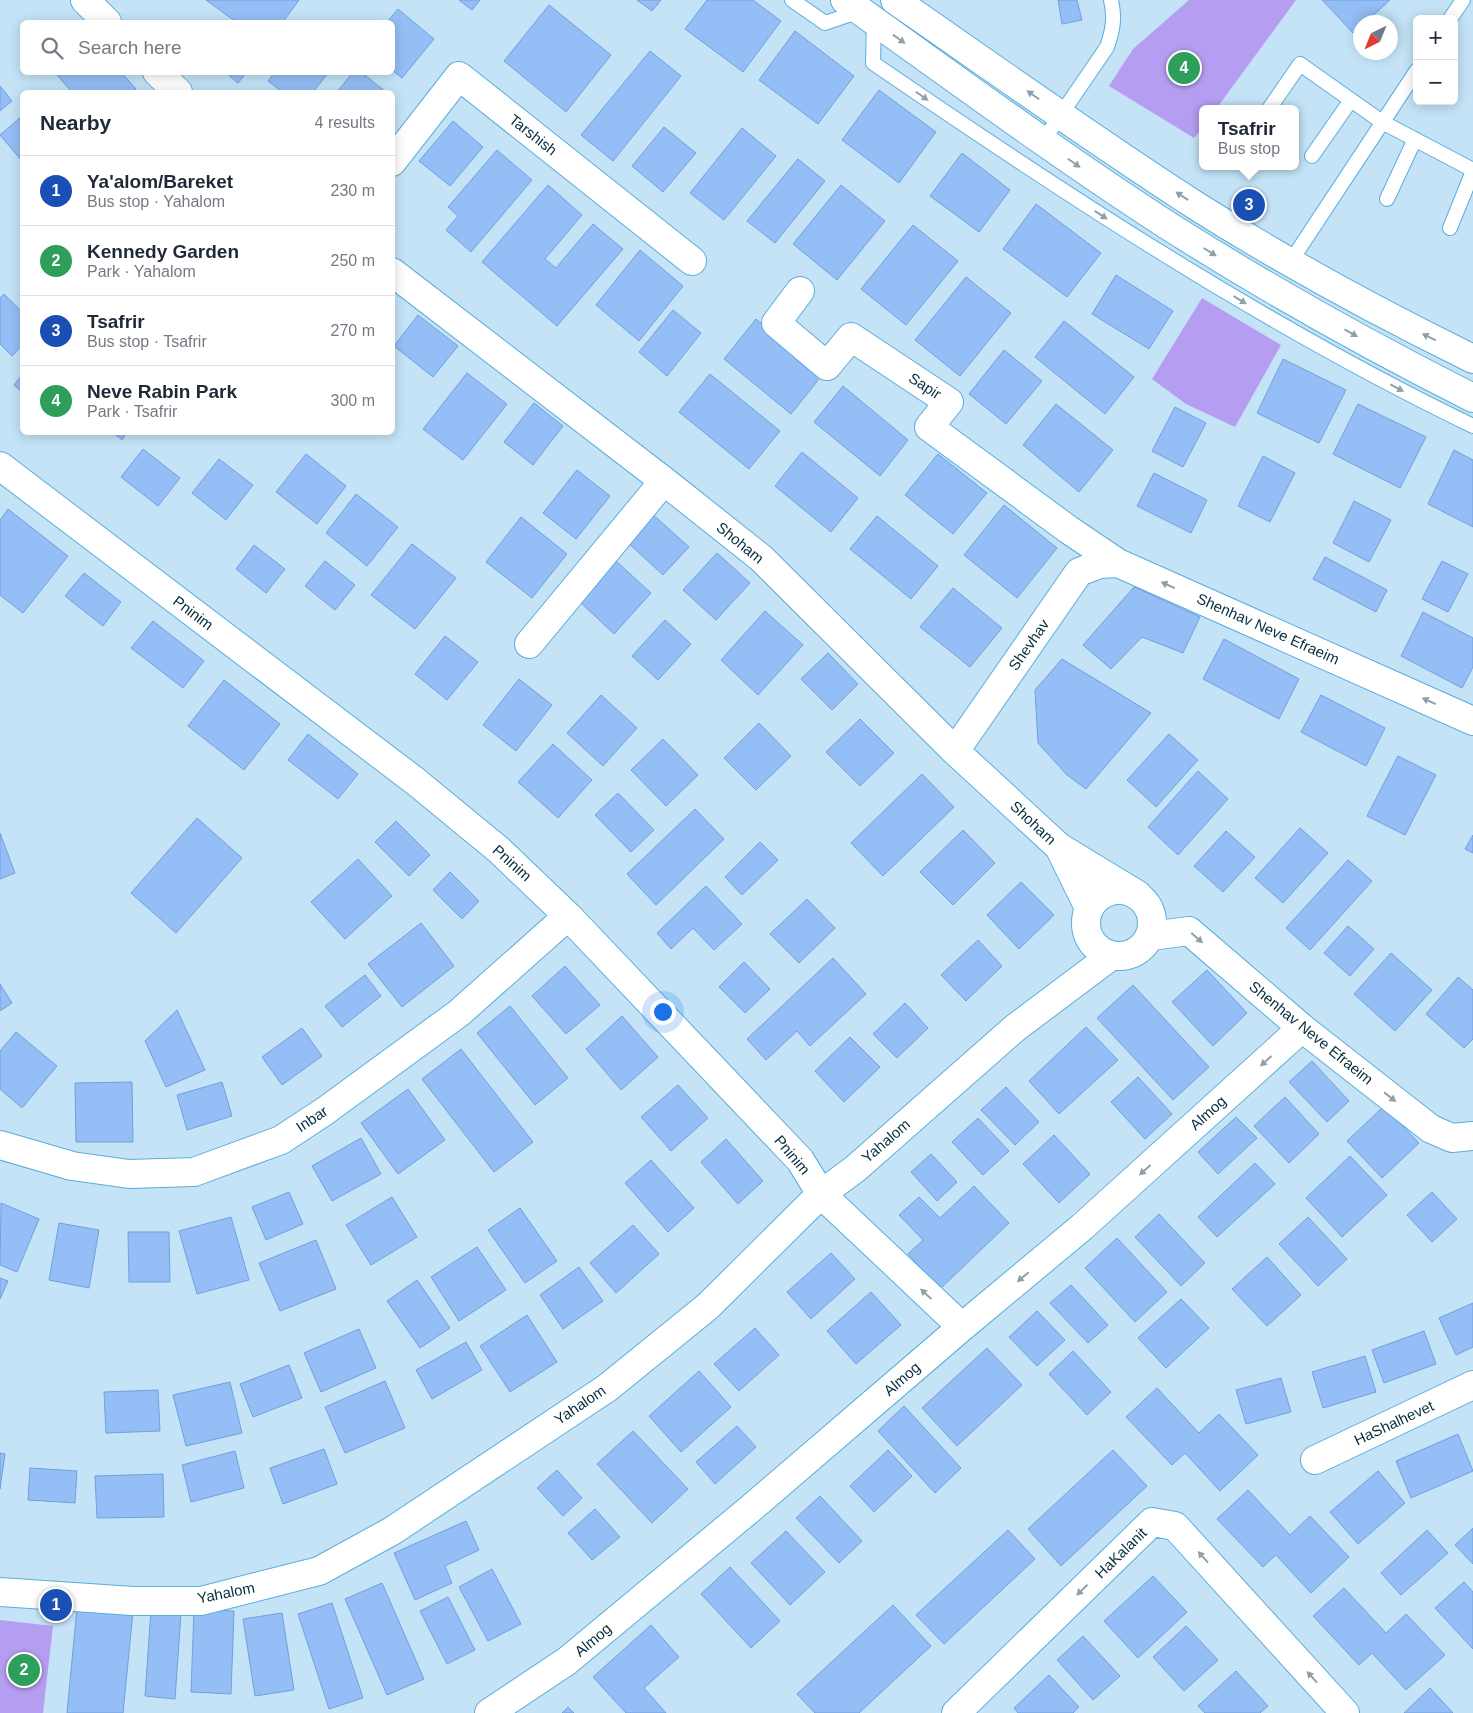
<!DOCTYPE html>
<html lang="en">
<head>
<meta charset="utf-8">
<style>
  :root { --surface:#fff; --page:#f2f2f3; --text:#1f2937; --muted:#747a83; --line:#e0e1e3; --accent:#7c3aed }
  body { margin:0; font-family:Arial,sans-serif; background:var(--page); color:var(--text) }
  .controls { position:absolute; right:15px; top:15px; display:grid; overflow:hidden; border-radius:8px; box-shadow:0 2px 12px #0003 }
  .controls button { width:45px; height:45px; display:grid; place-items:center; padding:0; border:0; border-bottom:1px solid var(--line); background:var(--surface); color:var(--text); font:25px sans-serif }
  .compass { position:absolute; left:1353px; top:15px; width:45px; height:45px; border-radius:50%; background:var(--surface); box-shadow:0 2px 12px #0003; rotate:223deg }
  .you { position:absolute; left:662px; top:1011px; width:18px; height:18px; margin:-12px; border:4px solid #fff; border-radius:50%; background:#1a73e8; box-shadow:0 0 0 8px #1a73e833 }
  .badge { display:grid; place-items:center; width:32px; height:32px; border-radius:50%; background:var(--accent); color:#fff; font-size:16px; font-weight:700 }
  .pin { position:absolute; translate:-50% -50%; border:2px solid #fff; box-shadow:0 1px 5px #0006 }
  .popup { position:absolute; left:1199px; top:105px; width:100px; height:65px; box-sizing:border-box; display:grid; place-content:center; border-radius:8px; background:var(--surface); filter:drop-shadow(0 1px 4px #0005); font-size:16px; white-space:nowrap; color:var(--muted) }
  .popup b { font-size:19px; color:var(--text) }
  .popup::after { content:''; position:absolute; left:50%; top:100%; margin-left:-10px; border:10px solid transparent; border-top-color:var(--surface) }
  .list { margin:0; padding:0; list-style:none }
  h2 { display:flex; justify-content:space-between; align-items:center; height:65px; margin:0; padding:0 20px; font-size:21px }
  h2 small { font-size:16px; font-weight:400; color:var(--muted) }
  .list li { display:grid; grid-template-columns:32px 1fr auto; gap:15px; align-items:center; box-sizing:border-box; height:70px; padding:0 20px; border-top:1px solid var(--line) }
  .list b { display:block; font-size:19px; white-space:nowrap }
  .list p { margin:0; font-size:16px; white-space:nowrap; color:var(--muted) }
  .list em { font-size:16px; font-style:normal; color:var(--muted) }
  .icon { flex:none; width:28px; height:28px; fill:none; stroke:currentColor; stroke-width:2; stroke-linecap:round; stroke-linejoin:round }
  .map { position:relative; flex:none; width:1473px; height:1713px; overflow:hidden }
  .search { position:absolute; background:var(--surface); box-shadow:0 2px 12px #0003; left:20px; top:20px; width:375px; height:55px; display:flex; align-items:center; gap:12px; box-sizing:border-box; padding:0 18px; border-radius:8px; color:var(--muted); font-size:19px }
  .panel { position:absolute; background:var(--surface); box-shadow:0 2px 12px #0003; left:20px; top:90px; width:375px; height:345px; border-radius:8px }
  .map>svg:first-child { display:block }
  .green { fill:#b59ef1 }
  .building { fill:#94bef5; stroke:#70a0de }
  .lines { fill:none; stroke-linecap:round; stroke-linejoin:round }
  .lane-casing { stroke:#5aaddc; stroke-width:16 }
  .street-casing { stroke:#5aaddc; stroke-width:30 }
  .secondary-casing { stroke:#5aaddc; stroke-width:30 }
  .lane { stroke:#fff; stroke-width:14 }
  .street { stroke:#fff; stroke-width:28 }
  .secondary { stroke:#fff; stroke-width:28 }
  .oneway { fill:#8fa0a9 }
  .labels { text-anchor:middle; stroke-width:4; stroke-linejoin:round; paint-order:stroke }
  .street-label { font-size:15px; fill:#072c3f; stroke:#fff }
</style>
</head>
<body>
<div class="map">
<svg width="1473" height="1713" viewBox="0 0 1473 1713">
  <rect width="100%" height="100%" fill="#c4e3f7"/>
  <path class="green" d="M1189,0H1296L1216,109H1203V127L1194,138L1109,86L1133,49Z
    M1202,298L1281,345L1235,427L1186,404L1152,379Z
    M0,1620L53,1626L43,1713H0Z"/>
  <path class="building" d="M206,0H299L283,22H236Z
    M459,0H480L472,10Z
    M637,0H661L652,11Z
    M707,0H753L781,21L743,72L685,29Z
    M1058,0H1077L1082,20L1062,24Z
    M1322,0H1390L1366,22H1360V28L1354,34Z
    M549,5L611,55L566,112L504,61Z
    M398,9L434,39L402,78L392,70V22H387Z
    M795,31L854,76L818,124L759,80Z
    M650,51L681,76L613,161L581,135Z
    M58,72H121L136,89L132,92H72L56,74Z
    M225,72H247L238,83Z
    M275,72H329L313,92H282L268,81Z
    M353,72H361L386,92H337Z
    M0,86L12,101L0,111Z
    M879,90L936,132L899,183L842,140Z
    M22,116V161L0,135Z
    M453,121L483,147L450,186L419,161Z
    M664,127L696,153L663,192L632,166Z
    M742,128L776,156L724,220L690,193Z
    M497,150L532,180L471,252L446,230L458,216L448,207Z
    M962,153L1010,190L979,232L930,196Z
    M798,159L825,181L775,243L747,221Z
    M548,185L582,215L545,259L556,268L593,224L623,249L557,326L482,262Z
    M841,185L885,221L837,280L793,244Z
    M1036,204L1101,253L1067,297L1003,249Z
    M913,225L958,261L906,325L861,289Z
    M640,250L683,286L639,341L596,305Z
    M1116,275L1173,311L1149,349L1092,314Z
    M966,277L1011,313L960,376L915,340Z
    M4,294L22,312V345L12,356L0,344V298Z
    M673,310L701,333L667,376L639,352Z
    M418,315L458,346L433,377L394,346Z
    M756,319L823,374L791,414L724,359Z
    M1064,321L1134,377L1105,414L1035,357Z
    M1004,350L1042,381L1006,424L969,394Z
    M1283,359L1346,390L1319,443L1257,413Z
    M467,373L507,404L463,460L423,429Z
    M710,374L780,431L749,469L679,412Z
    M22,375V392L14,385Z
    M843,386L908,440L880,476L814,422Z
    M534,403L563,426L533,465L504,442Z
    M1056,404L1113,450L1079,492L1023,445Z
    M1358,404L1426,437L1400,488L1333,454Z
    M1175,407L1206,423L1183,467L1152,451Z
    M112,432H127L122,440Z
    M143,449L180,478L158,506L121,477Z
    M1454,450L1473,460V527L1428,504Z
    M802,452L858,498L831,532L775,486Z
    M306,454L346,486L317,524L276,492Z
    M938,454L987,493L953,534L905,495Z
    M1263,456L1295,473L1270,522L1238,506Z
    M219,459L253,485L226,520L192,493Z
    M577,470L610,496L576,539L543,513Z
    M1154,473L1207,500L1191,533L1137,506Z
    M356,494L398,527L367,566L326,533Z
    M1354,501L1391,520L1369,562L1333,543Z
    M1004,505L1057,548L1017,598L964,555Z
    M8,509L68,556L23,613L0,595V520Z
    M650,512L689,547L663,575L625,540Z
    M877,516L938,566L911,599L850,549Z
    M521,517L567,554L532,598L486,562Z
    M412,544L456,578L415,629L371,595Z
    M254,545L285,569L266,593L236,569Z
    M717,553L750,583L716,620L683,590Z
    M1325,557L1387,590L1376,612L1313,579Z
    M325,561L355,585L335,610L305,586Z
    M616,561L651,593L614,634L579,601Z
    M1442,561L1468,574L1448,612L1422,599Z
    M84,573L121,602L103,626L65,596Z
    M1134,587L1200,617L1183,653L1142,637L1111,669L1083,645Z
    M953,588L1002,628L970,667L920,627Z
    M765,611L803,645L758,695L721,660Z
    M1423,612L1473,638V667L1462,688L1401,656Z
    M665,620L691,644L658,680L632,656Z
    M153,621L204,661L183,688L131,648Z
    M445,636L478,662L447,700L415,674Z
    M1224,639L1299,679L1279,719L1203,679Z
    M828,653L858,684L832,710L801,679Z
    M1062,659L1151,713L1086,789L1067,775L1038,743L1035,690Z
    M519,679L552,705L516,751L483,725Z
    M224,680L280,724L244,770L188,726Z
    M601,695L637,728L603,766L567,733Z
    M1321,695L1385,728L1366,766L1301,732Z
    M860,719L894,753L860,786L826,752Z
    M759,723L791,756L756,790L724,758Z
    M308,734L358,774L338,799L288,760Z
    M1169,734L1198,760L1156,807L1127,780Z
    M663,739L698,775L666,806L631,770Z
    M553,744L592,780L558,818L518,782Z
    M1398,756L1436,775L1405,835L1367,816Z
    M1198,771L1228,799L1178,855L1148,827Z
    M922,774L954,807L883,876L851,843Z
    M618,793L654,830L631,852L595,815Z
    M695,809L724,839L656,905L627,874Z
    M197,818L242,858L176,933L131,893Z
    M396,821L430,855L409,876L375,842Z
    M1300,828L1328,853L1283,903L1255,878Z
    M963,830L995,863L953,905L920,872Z
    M1226,831L1255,857L1223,892L1194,866Z
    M0,833L15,873L0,879Z
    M1473,835V853L1465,849Z
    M760,842L778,860L742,895L725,877Z
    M358,859L392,896L345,939L311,902Z
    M1348,860L1372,881L1310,950L1286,928Z
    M450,872L479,901L462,919L433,890Z
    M1021,882L1054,915L1019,949L987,915Z
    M706,886L742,924L714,950L693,928L671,949L657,933Z
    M807,899L835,928L799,963L770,934Z
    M421,923L454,966L402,1007L368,964Z
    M1348,926L1374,949L1350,976L1324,953Z
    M978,940L1002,966L966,1001L941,975Z
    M1391,953L1432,990L1395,1031L1354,994Z
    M833,958L866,994L810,1046L797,1031L766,1060L747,1039Z
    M744,962L770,989L745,1013L719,987Z
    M565,966L600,1005L566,1034L532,996Z
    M1207,970L1247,1013L1213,1046L1172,1002Z
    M365,975L381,996L342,1027L325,1006Z
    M1458,977L1473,990V1039L1464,1048L1426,1014Z
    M0,984L12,1003L0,1011Z
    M1133,985L1209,1067L1173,1100L1097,1018Z
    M905,1003L928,1028L897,1058L873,1034Z
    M510,1006L568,1078L535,1105L477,1033Z
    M177,1010L205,1070L166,1087L145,1041Z
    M622,1016L658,1057L621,1090L586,1049Z
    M1086,1027L1118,1060L1059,1114L1029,1081Z
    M302,1028L322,1056L282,1085L262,1057Z
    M16,1032L57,1066L22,1108L0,1089V1051Z
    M850,1037L880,1067L844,1102L815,1071Z
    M461,1049L533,1142L494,1172L422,1079Z
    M1312,1061L1349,1101L1327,1122L1289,1082Z
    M1138,1077L1172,1114L1145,1139L1111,1102Z
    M132,1082L133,1142H76L75,1083Z
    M222,1082L232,1116L187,1130L177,1095Z
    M678,1085L708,1118L671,1151L641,1117Z
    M1006,1087L1039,1122L1015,1145L981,1110Z
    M408,1089L445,1140L398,1174L361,1123Z
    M1285,1097L1319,1134L1289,1163L1254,1126Z
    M1384,1106L1419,1143L1382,1178L1347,1141Z
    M1236,1117L1257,1138L1218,1174L1198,1152Z
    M978,1118L1009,1151L983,1175L952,1142Z
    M1054,1135L1090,1174L1059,1203L1023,1164Z
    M361,1138L381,1174L332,1201L312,1166Z
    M726,1139L763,1181L738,1204L701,1162Z
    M931,1154L957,1182L937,1201L911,1172Z
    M1350,1156L1387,1195L1342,1237L1306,1198Z
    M651,1160L694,1208L668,1232L625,1183Z
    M1255,1163L1275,1184L1217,1237L1198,1217Z
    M974,1186L1009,1223L940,1289L908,1254L923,1240L899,1215L919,1197L940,1218Z
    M289,1192L303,1224L266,1240L252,1207Z
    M1432,1192L1457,1219L1432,1242L1407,1215Z
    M392,1197L417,1237L371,1265L346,1225Z
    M1,1203L39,1219L17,1272L0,1265Z
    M520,1208L557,1261L525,1283L488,1230Z
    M1159,1214L1205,1263L1181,1286L1135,1237Z
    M231,1217L249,1280L197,1294L179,1231Z
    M1308,1217L1347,1259L1318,1286L1279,1244Z
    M59,1223L99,1230L89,1288L49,1280Z
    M633,1225L659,1254L616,1293L590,1263Z
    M128,1232H169L170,1282H129Z
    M1117,1238L1167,1292L1135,1322L1085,1268Z
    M316,1240L336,1289L280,1311L259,1263Z
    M477,1247L506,1290L459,1321L431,1277Z
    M831,1253L855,1279L811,1319L787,1292Z
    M1267,1257L1301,1295L1267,1326L1232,1289Z
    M579,1267L603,1301L563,1329L540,1295Z
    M0,1278L8,1281L0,1299Z
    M417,1280L450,1328L420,1348L387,1301Z
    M1071,1285L1108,1325L1088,1343L1050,1303Z
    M871,1292L901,1325L856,1364L827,1331Z
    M1181,1299L1209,1328L1166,1368L1138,1338Z
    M1473,1303V1347L1456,1355L1439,1318Z
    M1037,1311L1065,1340L1037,1366L1009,1337Z
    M527,1315L557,1362L510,1392L480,1346Z
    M755,1328L779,1355L739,1391L714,1364Z
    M359,1329L376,1368L321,1392L304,1353Z
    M1424,1331L1436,1364L1384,1383L1372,1350Z
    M466,1342L482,1370L432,1399L416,1370Z
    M987,1348L1022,1385L957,1446L922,1408Z
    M1073,1351L1111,1392L1087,1415L1049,1374Z
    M1365,1356L1376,1392L1323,1408L1312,1372Z
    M289,1365L302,1398L253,1417L240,1384Z
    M699,1371L731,1407L681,1452L649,1416Z
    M1281,1378L1291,1412L1246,1424L1236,1390Z
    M385,1381L405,1428L345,1453L325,1407Z
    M230,1382L242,1433L186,1446L173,1395Z
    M1157,1388L1199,1433L1219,1414L1258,1455L1220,1491L1185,1453L1172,1465L1126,1417Z
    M158,1390L160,1431L106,1433L104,1392Z
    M904,1406L961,1468L935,1493L878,1431Z
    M737,1426L756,1447L715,1484L696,1462Z
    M633,1431L688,1489L652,1523L597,1464Z
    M1458,1434L1473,1471L1411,1498L1396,1461Z
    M324,1449L337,1484L283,1504L270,1468Z
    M888,1450L912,1476L874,1512L850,1486Z
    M1113,1450L1147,1486L1061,1566L1028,1529Z
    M235,1451L244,1488L191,1502L182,1465Z
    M0,1453L5,1454L0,1489Z
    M30,1468L77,1471L75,1503L28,1500Z
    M557,1470L582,1498L563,1516L537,1488Z
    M1378,1471L1405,1503L1358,1544L1330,1512Z
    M163,1474L164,1517L97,1518L95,1476Z
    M1248,1490L1290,1535L1310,1516L1349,1557L1311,1593L1276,1555L1263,1567L1217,1519Z
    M820,1496L862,1541L839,1563L796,1518Z
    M595,1509L620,1537L592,1560L568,1533Z
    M466,1521L479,1550L445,1566L452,1583L415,1600L394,1553Z
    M1473,1528V1564L1455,1545Z
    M1008,1530L1035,1559L944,1644L916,1615Z
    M1427,1530L1448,1553L1401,1595L1381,1573Z
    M786,1531L825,1572L790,1605L751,1563Z
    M730,1567L780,1621L751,1648L701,1594Z
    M492,1569L521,1624L488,1641L459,1587Z
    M1153,1576L1187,1612L1138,1658L1104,1621Z
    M1464,1582L1473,1592V1649L1435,1608Z
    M382,1583L424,1679L387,1695L345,1599Z
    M1344,1588L1386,1633L1406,1614L1445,1655L1406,1690L1372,1653L1359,1665L1313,1616Z
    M448,1597L475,1650L447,1664L420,1611Z
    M332,1603L363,1698L329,1709L298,1614Z
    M893,1605L931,1646L859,1713H815L797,1694Z
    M77,1607L133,1612L123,1713H67Z
    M194,1609L234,1611L231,1694L191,1692Z
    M151,1610L181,1613L175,1699L145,1696Z
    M282,1613L294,1690L255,1696L243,1619Z
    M651,1625L679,1657L644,1688L666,1713H626L593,1677Z
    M1186,1626L1218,1660L1184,1691L1153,1657Z
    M1083,1636L1120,1676L1093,1700L1057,1660Z
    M1236,1671L1268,1706L1260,1713H1205L1198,1706Z
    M1049,1675L1079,1707L1073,1713H1018L1014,1708Z
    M1430,1688L1453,1713H1404Z
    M568,1707L574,1713H562Z"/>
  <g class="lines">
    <defs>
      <path id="lane" d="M792,0L825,23L860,11
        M1450,19L1463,0
        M874,21L873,63C1066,195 1262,324 1473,426
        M1269,109L1300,64L1382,122L1473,170
        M1043,141L1107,47C1113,30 1115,18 1111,0
        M1312,156L1351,100
        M1387,199L1415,139
        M1450,228L1473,171
        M1291,261L1417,70"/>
      <path id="street" d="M85,0L107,22
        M157,72L178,92
        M392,162L459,76L692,261
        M392,272L664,481L761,558L955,751L1059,847L1138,895
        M800,291L776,323L827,366L851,337L949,402L929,427L1069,530L1118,563
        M0,466L415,781L499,850L568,916L800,1160L821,1194L962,1327
        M529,644L664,481
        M955,751L1079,572L1100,564L1118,563L1473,721
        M1059,847L1089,908
        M1086 923a33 33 0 1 1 66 0a33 33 0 1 1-66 0Z
        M1151,936L1189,931L1302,1028L1431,1129L1452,1138L1473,1136
        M0,1145L72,1166L129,1174L194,1172L281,1140L325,1111L459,1013L568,916
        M1315,1460L1473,1385
        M0,1592L133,1601H201L319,1571L392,1531L607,1388L707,1307L821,1194L855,1169L1015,1028L1111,956
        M489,1713L567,1661L750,1509L962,1327L1082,1227L1302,1028
        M956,1713L1152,1522L1175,1526L1345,1713"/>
      <path id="secondary" d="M845,0C952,76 1057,154 1167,225C1266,288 1368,345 1473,398
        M895,0C996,70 1095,141 1198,207C1287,263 1379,313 1473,359"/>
    </defs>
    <use href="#lane" class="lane-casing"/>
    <use href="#street" class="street-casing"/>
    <use href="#secondary" class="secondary-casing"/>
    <use href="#lane" class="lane"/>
    <use href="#street" class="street"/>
    <use href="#secondary" class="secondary"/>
  </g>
  <defs><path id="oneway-solid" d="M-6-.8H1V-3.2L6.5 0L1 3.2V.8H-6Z" transform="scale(1.25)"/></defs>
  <g class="oneway">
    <use href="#oneway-solid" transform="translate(899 39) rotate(36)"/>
    <use href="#oneway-solid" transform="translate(1033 95) rotate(-145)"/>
    <use href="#oneway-solid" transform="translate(922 96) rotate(35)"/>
    <use href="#oneway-solid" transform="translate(1074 163) rotate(35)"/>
    <use href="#oneway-solid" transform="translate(1182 196) rotate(-147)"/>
    <use href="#oneway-solid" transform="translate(1101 215) rotate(33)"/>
    <use href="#oneway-solid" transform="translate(1210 252) rotate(32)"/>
    <use href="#oneway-solid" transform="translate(1240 300) rotate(31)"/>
    <use href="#oneway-solid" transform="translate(1351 333) rotate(29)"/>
    <use href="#oneway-solid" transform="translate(1429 337) rotate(-154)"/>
    <use href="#oneway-solid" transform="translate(1397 388) rotate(28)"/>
    <use href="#oneway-solid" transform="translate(1168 585) rotate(-156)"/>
    <use href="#oneway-solid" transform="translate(1429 701) rotate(-156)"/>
    <use href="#oneway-solid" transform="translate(1197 938) rotate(41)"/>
    <use href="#oneway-solid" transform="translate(1266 1061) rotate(138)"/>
    <use href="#oneway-solid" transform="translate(1390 1097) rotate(38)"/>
    <use href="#oneway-solid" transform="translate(1145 1170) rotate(138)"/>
    <use href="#oneway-solid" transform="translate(1023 1277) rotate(140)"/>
    <use href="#oneway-solid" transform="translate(926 1294) rotate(-137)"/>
    <use href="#oneway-solid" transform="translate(1203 1557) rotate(-132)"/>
    <use href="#oneway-solid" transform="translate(1082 1590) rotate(136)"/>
    <use href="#oneway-solid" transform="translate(1312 1677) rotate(-132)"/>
  </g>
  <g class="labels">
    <g class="street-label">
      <text transform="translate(533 135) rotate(38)" y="5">Tarshish</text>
      <text transform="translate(925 386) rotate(33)" y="5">Sapir</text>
      <text transform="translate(740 543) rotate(39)" y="5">Shoham</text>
      <text transform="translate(193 613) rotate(37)" y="5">Pninim</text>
      <text transform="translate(1268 629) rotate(24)" y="5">Shenhav Neve Efraeim</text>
      <text transform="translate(1029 645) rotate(-55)" y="5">Shevhav</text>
      <text transform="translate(1033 823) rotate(43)" y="5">Shoham</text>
      <text transform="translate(512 863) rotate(42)" y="5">Pninim</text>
      <text transform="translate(1311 1033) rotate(39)" y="5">Shenhav Neve Efraeim</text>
      <text transform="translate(1208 1113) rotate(-42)" y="5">Almog</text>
      <text transform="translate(312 1119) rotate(-34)" y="5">Inbar</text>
      <text transform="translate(886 1141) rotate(-41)" y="5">Yahalom</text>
      <text transform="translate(792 1155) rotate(50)" y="5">Pninim</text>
      <text transform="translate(902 1379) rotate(-41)" y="5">Almog</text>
      <text transform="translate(580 1405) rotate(-34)" y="5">Yahalom</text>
      <text transform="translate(1394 1423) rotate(-25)" y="5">HaShalhevet</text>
      <text transform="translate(1121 1553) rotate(-44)" y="5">HaKalanit</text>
      <text transform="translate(226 1593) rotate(-11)" y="5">Yahalom</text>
      <text transform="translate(593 1640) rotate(-40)" y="5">Almog</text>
    </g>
  </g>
</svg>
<div class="controls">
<button>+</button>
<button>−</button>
</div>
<svg class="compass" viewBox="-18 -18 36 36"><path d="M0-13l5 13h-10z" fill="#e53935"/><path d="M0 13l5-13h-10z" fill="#747a83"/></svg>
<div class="you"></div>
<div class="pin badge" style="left:56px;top:1605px;background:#1a4fb4">1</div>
<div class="pin badge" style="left:24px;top:1670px;background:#2e9e5b">2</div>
<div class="pin badge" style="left:1249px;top:205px;background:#1a4fb4">3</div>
<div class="popup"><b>Tsafrir</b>Bus stop</div>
<div class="pin badge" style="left:1184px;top:68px;background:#2e9e5b">4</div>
<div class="search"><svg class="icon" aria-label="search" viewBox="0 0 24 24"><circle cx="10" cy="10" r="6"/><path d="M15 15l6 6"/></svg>Search here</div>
<section class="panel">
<h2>Nearby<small>4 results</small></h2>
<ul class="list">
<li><span class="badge" style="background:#1a4fb4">1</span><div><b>Ya'alom/Bareket</b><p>Bus stop · Yahalom</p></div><em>230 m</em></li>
<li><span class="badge" style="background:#2e9e5b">2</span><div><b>Kennedy Garden</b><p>Park · Yahalom</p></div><em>250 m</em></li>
<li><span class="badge" style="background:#1a4fb4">3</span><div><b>Tsafrir</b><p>Bus stop · Tsafrir</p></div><em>270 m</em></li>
<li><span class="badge" style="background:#2e9e5b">4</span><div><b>Neve Rabin Park</b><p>Park · Tsafrir</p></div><em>300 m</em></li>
</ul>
</section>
</div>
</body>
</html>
